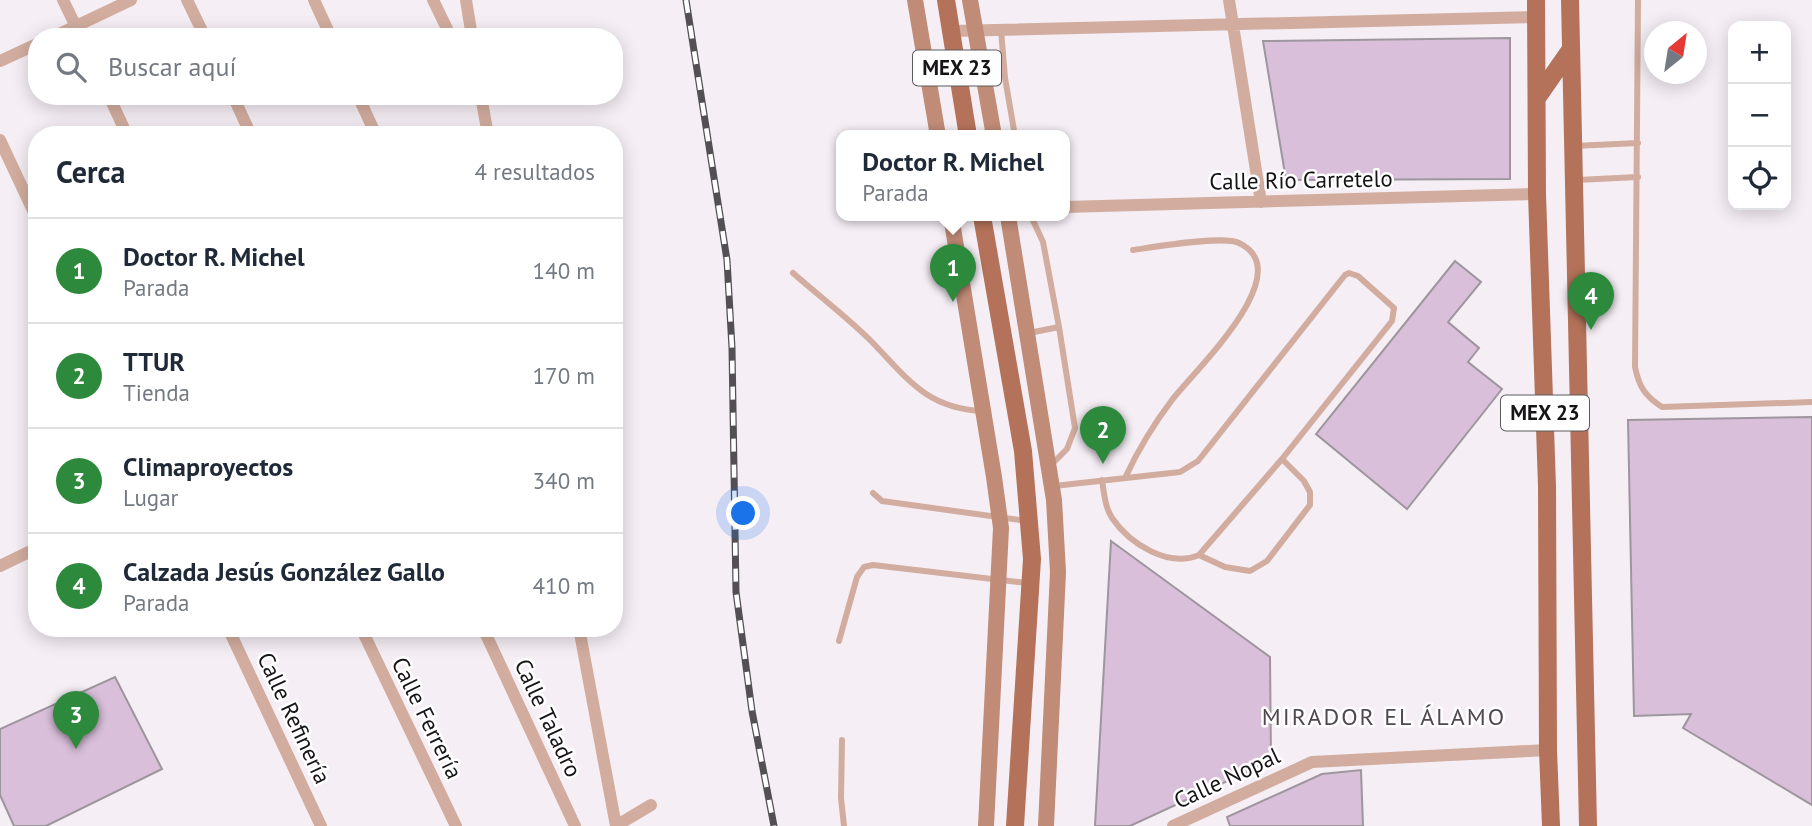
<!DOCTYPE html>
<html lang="es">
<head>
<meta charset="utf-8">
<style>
  :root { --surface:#fff; --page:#f6f6f7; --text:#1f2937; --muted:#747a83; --line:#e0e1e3; --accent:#2d8a3c }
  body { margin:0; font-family:"PT Sans",sans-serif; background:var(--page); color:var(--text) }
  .controls { position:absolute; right:21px; top:21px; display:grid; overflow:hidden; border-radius:14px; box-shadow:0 4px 18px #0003 }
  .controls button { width:63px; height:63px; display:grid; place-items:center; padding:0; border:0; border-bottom:2px solid var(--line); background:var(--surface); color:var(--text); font:35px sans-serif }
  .compass { position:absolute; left:1644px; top:21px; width:63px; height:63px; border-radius:50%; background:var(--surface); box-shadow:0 4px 18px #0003; rotate:30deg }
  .you { position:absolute; left:744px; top:514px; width:24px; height:24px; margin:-18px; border:5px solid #fff; border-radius:50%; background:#1a73e8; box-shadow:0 0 0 10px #1a73e833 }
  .badge { display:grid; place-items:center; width:46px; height:46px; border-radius:50%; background:var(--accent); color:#fff; font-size:23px; font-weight:700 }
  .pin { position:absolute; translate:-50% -58px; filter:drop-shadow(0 2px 4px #0008) }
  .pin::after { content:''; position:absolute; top:37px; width:24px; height:21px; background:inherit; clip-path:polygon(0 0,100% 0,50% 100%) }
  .popup { position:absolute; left:836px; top:130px; width:234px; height:91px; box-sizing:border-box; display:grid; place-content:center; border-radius:14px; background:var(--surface); filter:drop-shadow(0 2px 5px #0005); font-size:23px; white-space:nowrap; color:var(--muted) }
  .popup b { font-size:26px; color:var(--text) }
  .popup::after { content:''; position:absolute; left:50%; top:100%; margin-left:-14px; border:14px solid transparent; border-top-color:var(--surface) }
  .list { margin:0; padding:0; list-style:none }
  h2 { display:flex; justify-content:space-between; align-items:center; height:91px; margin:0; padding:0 28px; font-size:30px }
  h2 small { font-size:23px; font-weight:400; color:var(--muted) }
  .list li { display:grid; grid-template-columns:46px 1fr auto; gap:21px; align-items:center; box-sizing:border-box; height:105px; padding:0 28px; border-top:2px solid var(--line) }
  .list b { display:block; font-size:26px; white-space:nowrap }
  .list p { margin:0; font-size:23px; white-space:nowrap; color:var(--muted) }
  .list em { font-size:23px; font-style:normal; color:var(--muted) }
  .icon { flex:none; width:38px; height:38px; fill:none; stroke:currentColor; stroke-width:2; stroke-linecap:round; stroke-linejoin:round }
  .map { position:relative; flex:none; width:1812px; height:826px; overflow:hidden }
  .search { position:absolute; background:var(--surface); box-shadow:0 4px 18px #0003; left:28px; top:28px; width:595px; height:77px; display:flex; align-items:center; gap:18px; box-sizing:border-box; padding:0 24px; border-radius:28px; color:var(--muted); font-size:26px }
  .panel { position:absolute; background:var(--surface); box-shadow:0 4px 18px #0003; left:28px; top:126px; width:595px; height:511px; border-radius:28px }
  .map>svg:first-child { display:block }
  .building { fill:#d9bfda; stroke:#9d969d; stroke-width:2 }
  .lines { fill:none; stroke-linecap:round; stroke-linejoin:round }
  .service { stroke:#d2ad9f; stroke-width:6 }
  .minor { stroke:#d2ad9f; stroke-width:12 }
  .secondary { stroke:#c08b77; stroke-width:16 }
  .primary { stroke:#b37259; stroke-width:18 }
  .rail-casing { stroke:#534f53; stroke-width:7 }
  .rail { stroke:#fff; stroke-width:4.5; stroke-dasharray:13; stroke-linecap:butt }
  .labels { text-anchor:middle; stroke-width:5; stroke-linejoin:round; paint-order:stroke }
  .shield { fill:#fff; stroke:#5c5a5c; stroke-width:2 }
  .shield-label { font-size:21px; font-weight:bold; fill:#161416 }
  .street-label { font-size:23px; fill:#161416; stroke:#fff }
  .neighbourhood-label { font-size:24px; letter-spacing:2px; fill:#4f494f; stroke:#fff }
</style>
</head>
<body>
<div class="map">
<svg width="1812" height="826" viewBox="0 0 1812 826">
  <rect width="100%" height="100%" fill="#f5eef5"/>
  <path class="building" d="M1510,38V179L1286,180L1263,41Z
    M1455,261L1481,282L1448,322L1479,348L1468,362L1502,389L1407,509L1316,434Z
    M1812,417V805L1683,728L1691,714L1634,716L1628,420Z
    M1111,541L1270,657L1271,761L1130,826H1095Z
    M115,677L162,769L46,826H14L0,795V729Z
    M1361,770L1363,826H1230L1227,817L1322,774Z"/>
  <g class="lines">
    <path class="service" d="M1638,0L1635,367C1639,387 1645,396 1662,407L1812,402
      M1001,30L1005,78L1015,136
      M851,135V136
      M1574,146L1638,143
      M1577,180L1638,177
      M793,273C819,296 847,317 871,341C907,378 926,408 982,411
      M1029,333L1059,327L1043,242L1031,216
      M1050,466L1067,449L1075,428L1059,327
      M1125,478C1138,450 1153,425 1172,400C1192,373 1301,272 1239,243C1224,235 1154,247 1133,250
      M1054,486L1180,472L1198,461L1345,275L1349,273L1358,276L1394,308L1392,321L1282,459L1199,555C1168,568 1130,544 1112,518C1105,507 1104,493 1102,480
      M873,493L882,501L1027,521
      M1199,555L1225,567L1250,571L1267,561L1310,505V492L1304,481L1282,459
      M839,641L857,577L864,567L873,565L1027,583
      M842,740L841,798L844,826"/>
    <path class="minor" d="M63,0L81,37
      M187,0L205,37
      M314,0L331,37
      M433,0L451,37
      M466,0L472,37
      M1229,0L1261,202
      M951,31L1537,17
      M53,37L131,0
      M0,61L37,44
      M109,96L127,135
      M233,96L251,135
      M358,96L376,135
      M481,96L488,135
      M0,140L37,219
      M1065,207L1537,194
      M0,566L37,548
      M228,628L321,826
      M361,628L456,826
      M483,628L575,826
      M579,628L616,826L651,805
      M1173,826L1312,762L1548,750"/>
    <path class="secondary" d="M915,0L938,136
      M970,0L994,136
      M951,216L994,477L1001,528L986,826
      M1008,216L1054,500L1058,572L1046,826"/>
    <path class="primary" d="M946,0L968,136
      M1536,0L1537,194L1547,486L1548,750L1551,826
      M1570,0L1588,826
      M1537,98L1571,49
      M982,216L1023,451L1032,559L1015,826"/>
    <defs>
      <path id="rail" d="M686,0L727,260L732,348L736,592L752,711L774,826"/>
    </defs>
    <use href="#rail" class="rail-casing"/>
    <use href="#rail" class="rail"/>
  </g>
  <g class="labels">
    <g class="shield">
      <rect x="913" y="50.5" width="88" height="35" rx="5"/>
      <rect x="1501" y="395.5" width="88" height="35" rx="5"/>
    </g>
    <g class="shield-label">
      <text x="957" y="75">MEX 23</text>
      <text x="1545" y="420">MEX 23</text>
    </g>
    <g class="street-label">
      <text transform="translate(1301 180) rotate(-1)" y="8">Calle Río Carretelo</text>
      <text transform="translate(294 718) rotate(65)" y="8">Calle Refinería</text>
      <text transform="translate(427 718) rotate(64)" y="8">Calle Ferrería</text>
      <text transform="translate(548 718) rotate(65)" y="8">Calle Taladro</text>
      <text transform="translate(1227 778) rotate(-25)" y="8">Calle Nopal</text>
    </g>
    <g class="neighbourhood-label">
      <text x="1384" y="725">MIRADOR EL ÁLAMO</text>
    </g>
  </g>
</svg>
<div class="controls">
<button>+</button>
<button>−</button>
<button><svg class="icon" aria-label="locate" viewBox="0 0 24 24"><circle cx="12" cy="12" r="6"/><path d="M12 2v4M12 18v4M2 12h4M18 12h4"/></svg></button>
</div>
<svg class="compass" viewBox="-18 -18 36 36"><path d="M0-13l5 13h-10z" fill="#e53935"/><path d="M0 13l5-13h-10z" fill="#747a83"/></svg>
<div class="you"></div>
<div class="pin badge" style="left:953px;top:302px">1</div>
<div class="popup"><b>Doctor R. Michel</b>Parada</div>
<div class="pin badge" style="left:1103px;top:464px">2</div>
<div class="pin badge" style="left:76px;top:749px">3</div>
<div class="pin badge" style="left:1591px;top:330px">4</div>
<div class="search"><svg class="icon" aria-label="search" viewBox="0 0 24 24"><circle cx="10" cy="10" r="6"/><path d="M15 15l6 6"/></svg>Buscar aquí</div>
<section class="panel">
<h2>Cerca<small>4 resultados</small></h2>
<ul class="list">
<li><span class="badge">1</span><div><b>Doctor R. Michel</b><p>Parada</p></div><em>140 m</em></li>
<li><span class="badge">2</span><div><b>TTUR</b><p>Tienda</p></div><em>170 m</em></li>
<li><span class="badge">3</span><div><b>Climaproyectos</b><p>Lugar</p></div><em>340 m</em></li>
<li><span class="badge">4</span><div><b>Calzada Jesús González Gallo</b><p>Parada</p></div><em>410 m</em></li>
</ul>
</section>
</div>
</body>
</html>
